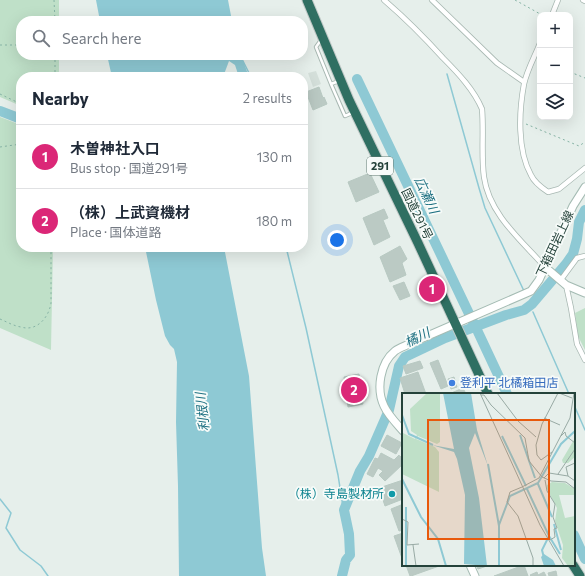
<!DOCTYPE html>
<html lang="en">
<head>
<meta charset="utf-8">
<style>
  :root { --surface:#fff; --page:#f6f6f7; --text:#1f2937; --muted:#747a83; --line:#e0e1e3; --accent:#db2777 }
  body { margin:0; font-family:Commissioner,"Noto Sans JP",sans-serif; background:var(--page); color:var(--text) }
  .controls { position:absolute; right:12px; top:12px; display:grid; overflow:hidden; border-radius:8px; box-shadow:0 4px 16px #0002 }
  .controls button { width:36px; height:36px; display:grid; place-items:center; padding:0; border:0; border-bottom:1px solid var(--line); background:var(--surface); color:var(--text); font:20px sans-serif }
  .you { position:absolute; left:337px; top:240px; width:14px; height:14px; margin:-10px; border:3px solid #fff; border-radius:50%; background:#1a73e8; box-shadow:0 0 0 6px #1a73e833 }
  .badge { display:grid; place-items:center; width:26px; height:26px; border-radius:50%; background:var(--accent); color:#fff; font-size:13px; font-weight:700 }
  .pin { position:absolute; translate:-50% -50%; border:2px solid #fff; box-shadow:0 1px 4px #0006 }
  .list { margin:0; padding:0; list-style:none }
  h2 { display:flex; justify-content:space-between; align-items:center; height:52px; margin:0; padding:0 16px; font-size:17px }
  h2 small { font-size:13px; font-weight:400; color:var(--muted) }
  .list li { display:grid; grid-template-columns:26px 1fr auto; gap:12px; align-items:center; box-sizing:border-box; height:64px; padding:0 16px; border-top:1px solid var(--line) }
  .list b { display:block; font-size:15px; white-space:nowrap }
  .list p { margin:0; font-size:13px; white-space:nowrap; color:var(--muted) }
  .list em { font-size:13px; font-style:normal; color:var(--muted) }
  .icon { flex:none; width:22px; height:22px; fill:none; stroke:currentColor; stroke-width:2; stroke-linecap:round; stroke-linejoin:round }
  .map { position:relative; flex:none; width:585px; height:576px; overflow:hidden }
  .search { position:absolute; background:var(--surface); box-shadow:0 4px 16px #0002; left:16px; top:16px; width:292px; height:44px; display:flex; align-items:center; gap:10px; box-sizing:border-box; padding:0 14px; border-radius:16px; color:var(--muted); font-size:15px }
  .panel { position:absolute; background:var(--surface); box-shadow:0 4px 16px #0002; left:16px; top:72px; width:292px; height:180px; border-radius:16px }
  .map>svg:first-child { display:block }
  .built { fill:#d4dfda }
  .green { fill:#bfe0c8 }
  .water { fill:#8ec9d4 }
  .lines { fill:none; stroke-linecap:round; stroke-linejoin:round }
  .stream { stroke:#8ec9d4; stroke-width:1.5 }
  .river { stroke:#8ec9d4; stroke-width:10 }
  .building { fill:#bbcac4; stroke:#b8c9c2 }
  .lane-casing { stroke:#a8b8b2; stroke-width:4.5 }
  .street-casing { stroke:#a8b8b2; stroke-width:6 }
  .secondary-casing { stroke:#a4bbb3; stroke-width:9 }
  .highway-casing { stroke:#c2cac8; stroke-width:11 }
  .path { stroke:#86b3a5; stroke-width:1; stroke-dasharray:2 3; stroke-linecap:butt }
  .lane { stroke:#fff; stroke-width:2.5 }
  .street { stroke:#fff; stroke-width:4.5 }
  .secondary { stroke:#fff; stroke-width:7 }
  .highway { stroke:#2f6f62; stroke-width:9 }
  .shop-dot { fill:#3f7fe0; stroke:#f7fbf9; stroke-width:1.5 }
  .culture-dot { fill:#0f9aa8; stroke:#f7fbf9; stroke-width:1.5 }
  .labels { text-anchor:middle; stroke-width:3.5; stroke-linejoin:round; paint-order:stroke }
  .shield { fill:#f7fbf9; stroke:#637a73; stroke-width:1 }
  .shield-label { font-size:11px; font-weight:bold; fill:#24423a }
  .street-label { font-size:12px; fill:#24423a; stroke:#f7fbf9 }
  .shop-label { font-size:12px; fill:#366cbe; stroke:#f7fbf9; text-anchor:start }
  .culture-label { font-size:12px; fill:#0d838f; stroke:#f7fbf9; text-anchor:end }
  .water-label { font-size:13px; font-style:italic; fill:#1c6f80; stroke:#f7fbf9 }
  .inset-river { fill:none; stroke:#8ec9d4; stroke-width:2 }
  .inset-road { fill:none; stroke:#98aaa4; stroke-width:1 }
  .view { fill:#e8590c; fill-opacity:0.15; stroke:#e8590c; stroke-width:2 }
  .inset-edge { fill:none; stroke:#24423a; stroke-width:2 }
</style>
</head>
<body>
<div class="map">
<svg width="585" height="576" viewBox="0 0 585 576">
  <rect width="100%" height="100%" fill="#e6efeb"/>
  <path class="built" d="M316,71L321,84L313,87L308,73Z"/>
  <path class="green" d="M0,0H59V21H21V55H59V77H21V106L0,97Z
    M0,117L21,125V247H53L51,350L0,328Z
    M585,308V350L578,336L575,313Z"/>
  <path class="water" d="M96,0H228L232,21H100Z
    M107,55H241L249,77H239L235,65L229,61L223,77H112Z
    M145,247H224L249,376L262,548L266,576H179L178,486L176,422L177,362L174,349L170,345L165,336L156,300Z"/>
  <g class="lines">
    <path class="stream" d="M240,55L251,77
      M447,74L479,188L485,208L524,291
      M290,247L287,251L306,328L338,475L344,513
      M533,312L569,394
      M574,405L585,430
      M0,499L11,513L6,528L20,550L41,566L48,576"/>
    <path class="river" d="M357,79L473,322
      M0,111L21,119
      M478,332L507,394
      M574,535L585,559
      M342,576L346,560L350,555L349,534L344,510L360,471L369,456L389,410L399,366L405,357L445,338L506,315L524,310L532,304L566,264L573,254L577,239L579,222L585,210"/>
  </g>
  <path class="building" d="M319,87L323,98L324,97L327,104L313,110L306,92Z
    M370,173L379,192L356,202L348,182Z
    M384,209L388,218L383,220L390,237L374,245L363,218Z
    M400,246L407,259L402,263L406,275L390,282L380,257Z
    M404,282L410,296L400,300L393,286Z
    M438,360L448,386L441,389L430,363Z
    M420,361L423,368L406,374L403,366Z
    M418,372L426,394H405L400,378Z
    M359,374L363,404L348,407L344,377Z
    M454,377L457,387L451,389L448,379Z
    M463,388L466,394H449Z
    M387,435L402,443L396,454L381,446Z
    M381,453L394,460L399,455L400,457L403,454V464L385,481L379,475L383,471L378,468L373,477L367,474L375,458L378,459Z
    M403,480V499L385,506L379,488Z
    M401,505L403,511V530L399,531L391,509Z
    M403,533V561L394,536Z
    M406,565H442L411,576H410Z
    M476,565H490L478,569Z
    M524,565L528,576H494Z
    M556,571L557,576H549L548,573Z
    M537,572L538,575L544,572L546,576H531L530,575Z"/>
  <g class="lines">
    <defs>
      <path id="lane" d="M321,40L316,47L331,84L339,81
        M331,84L345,116L352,113"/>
      <path id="street" d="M384,0C405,18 424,37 443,58C458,73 474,90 482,109C484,132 481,155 484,177C489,214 522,241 545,267
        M432,0L497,63L524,82
        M583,0L585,1
        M552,15L558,0
        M540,43C535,56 527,70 524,84C519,111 517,150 531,175C534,182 542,188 548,192L559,189L585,168
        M560,281L577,258L585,256
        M566,285L571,308L577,344L585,360"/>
      <path id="secondary" d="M545,267L566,285L585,293
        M403,431C397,424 388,415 384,406C376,389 380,363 395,351C399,348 405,346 409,344L531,291L539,280L573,206L585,187
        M470,565L475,576"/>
      <path id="highway" d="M307,0L349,100L418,243L488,394
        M573,565L580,576"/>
    </defs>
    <use href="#lane" class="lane-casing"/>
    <use href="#street" class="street-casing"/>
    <use href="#secondary" class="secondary-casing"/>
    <use href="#highway" class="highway-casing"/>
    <path class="path" d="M54,0L55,21
      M515,0L542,15
      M0,45H21
      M55,55V77
      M570,72L585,78
      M0,94L21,104
      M526,124L579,146L585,142
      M0,147L21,144
      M0,319C7,322 14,326 21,327C37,332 49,317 51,303V247"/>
    <use href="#lane" class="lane"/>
    <use href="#street" class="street"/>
    <use href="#secondary" class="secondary"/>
    <use href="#highway" class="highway"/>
  </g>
  <circle class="shop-dot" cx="452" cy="383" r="4"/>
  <circle class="culture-dot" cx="392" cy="494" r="4"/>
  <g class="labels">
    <rect class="shield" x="367" y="157" width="26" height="18" rx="3"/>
    <g class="shield-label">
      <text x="380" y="170">291</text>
    </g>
    <g class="street-label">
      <text transform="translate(417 214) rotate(64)" y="4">国道291号</text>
      <text transform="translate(555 244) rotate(-65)" y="4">下箱田岩上線</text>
    </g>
    <g class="shop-label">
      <text x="460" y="387">登利平 北橘箱田店</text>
    </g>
    <g class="culture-label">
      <text x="384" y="498">（株）寺島製材所</text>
    </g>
    <g class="water-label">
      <text transform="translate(427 195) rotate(65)" y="5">広瀬川</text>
      <text transform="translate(417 337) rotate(-26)" y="5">橘川</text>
      <text transform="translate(202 412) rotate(-96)" y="5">利根川</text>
    </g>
  </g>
  <g transform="translate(402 393)">
    <rect width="173" height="173" fill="#e6efeb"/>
    <path d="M25,0H38V49L35,51L16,43L14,46L33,54L37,59V99L0,81L1,40L13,46L15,42L9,38L8,16ZM173,45V64L166,70H161L160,67ZM150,89L163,90L173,96V102H157L163,125L173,123V173H166L160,165L161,152L153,128L155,115L145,96V92Z" fill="#bfe0c8"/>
    <path d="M41,0H69L75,37L86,73L73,40L67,55L77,105L85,173L62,171L63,102L55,66L52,59L30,52L52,56ZM142,161L151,167L154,173H142L139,164Z" fill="#8ec9d4"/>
    <path class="inset-river" d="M0,22L7,41L31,52M118,42L133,85M100,43L124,93M86,71L97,133M0,86L19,124L36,146L44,173M136,91L150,124M125,96L147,143L140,157L142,165M4,114V173M152,131L159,157M147,143L158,161M97,173V132L108,103L136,90L159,51L173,38"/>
    <path class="inset-road" d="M78,0L138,132L162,173M95,0L116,28L134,44M157,0L170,5M79,2H82L89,12L123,45L127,68L140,84L149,88L164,89L173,96M142,25L158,32M159,43L163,39L164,43L173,50M150,59L139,67L135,62L134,52L140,31L156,0M156,81L173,56M166,83L164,74L173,70M142,85L147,80L166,83L173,88M143,87L145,98L153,111L151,124L155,135L152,136L153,144L148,147M120,94L108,99L105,109L116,123L131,165V173M120,94L137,85L168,25L172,0M0,126L6,129L5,152L17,151M11,152L14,173"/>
    <path class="view" d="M26,27H147V146H26Z"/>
    <rect width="173" height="173" class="inset-edge"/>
  </g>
</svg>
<div class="controls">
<button>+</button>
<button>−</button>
<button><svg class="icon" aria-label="layers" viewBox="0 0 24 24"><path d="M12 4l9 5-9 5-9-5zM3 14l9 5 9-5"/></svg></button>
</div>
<div class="you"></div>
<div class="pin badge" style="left:432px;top:289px">1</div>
<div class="pin badge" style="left:354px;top:390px">2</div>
<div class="search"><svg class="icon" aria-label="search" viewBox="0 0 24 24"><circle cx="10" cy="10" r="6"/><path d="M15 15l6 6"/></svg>Search here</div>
<section class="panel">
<h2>Nearby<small>2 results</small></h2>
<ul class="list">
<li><span class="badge">1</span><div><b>木曽神社入口</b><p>Bus stop · 国道291号</p></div><em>130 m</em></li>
<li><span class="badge">2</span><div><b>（株）上武資機材</b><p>Place · 国体道路</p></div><em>180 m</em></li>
</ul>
</section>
</div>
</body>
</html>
